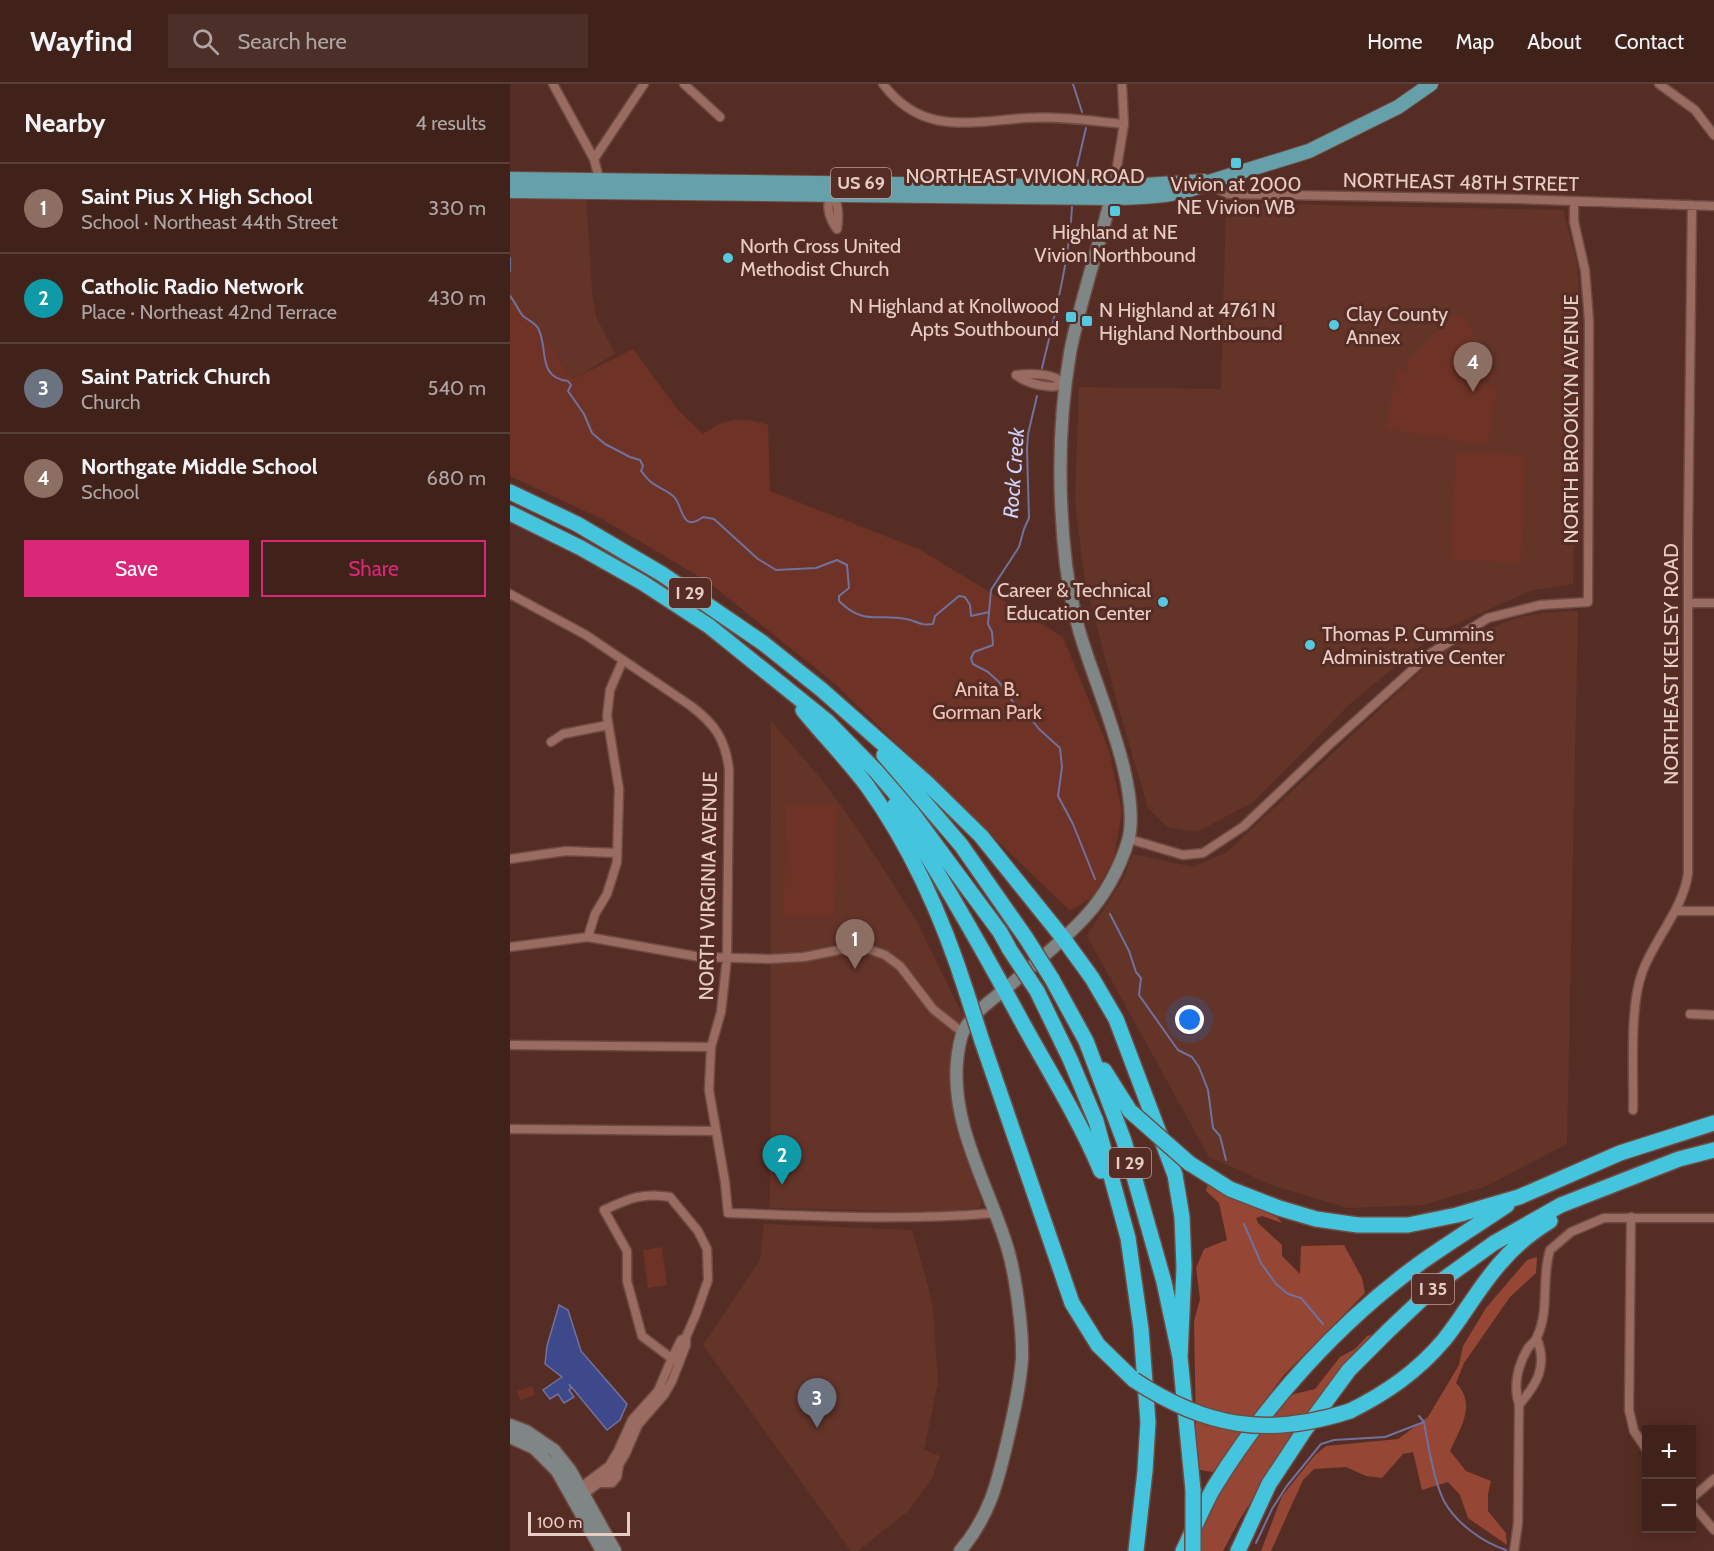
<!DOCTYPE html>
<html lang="en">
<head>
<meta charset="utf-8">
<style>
  :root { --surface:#40221b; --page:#4b2f28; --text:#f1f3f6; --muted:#aea4a3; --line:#593f3a; --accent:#db2777 }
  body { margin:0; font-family:Cabin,sans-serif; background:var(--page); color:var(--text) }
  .controls { position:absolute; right:18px; bottom:18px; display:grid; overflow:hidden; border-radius:0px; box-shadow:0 3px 15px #0003 }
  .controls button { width:54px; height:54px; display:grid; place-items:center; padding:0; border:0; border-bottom:2px solid var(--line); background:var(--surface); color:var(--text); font:30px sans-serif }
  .scale { position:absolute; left:18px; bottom:15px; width:102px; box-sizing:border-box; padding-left:6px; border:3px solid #e8cdc7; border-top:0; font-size:16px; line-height:21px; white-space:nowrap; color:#e8cdc7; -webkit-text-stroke:4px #562d24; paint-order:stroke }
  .you { position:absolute; left:680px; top:936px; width:21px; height:21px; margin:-15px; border:4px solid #fff; border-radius:50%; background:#1a73e8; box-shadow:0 0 0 9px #1a73e833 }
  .badge { display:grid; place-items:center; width:39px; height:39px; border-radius:50%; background:var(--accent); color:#fff; font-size:20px; font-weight:700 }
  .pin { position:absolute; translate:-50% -50px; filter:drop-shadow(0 2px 3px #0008) }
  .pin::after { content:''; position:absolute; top:32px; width:21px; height:18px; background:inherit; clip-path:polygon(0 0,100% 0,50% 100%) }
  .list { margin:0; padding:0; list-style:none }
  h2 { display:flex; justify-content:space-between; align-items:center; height:78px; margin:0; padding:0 24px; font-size:26px }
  h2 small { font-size:20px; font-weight:400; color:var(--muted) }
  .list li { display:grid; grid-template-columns:39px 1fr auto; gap:18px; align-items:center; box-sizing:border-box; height:90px; padding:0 24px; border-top:2px solid var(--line) }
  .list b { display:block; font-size:22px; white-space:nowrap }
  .list p { margin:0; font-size:20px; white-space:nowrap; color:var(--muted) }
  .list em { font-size:20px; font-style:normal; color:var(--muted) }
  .actions { display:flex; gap:12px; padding:18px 24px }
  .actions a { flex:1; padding:14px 0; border:2px solid var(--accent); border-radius:0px; text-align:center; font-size:21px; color:var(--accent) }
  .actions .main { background:var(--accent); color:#fff }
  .icon { flex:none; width:33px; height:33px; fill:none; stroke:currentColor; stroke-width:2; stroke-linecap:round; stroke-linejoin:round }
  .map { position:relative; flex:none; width:1204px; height:1467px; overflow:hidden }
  header { display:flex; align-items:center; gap:36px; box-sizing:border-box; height:84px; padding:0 30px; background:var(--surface); border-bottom:2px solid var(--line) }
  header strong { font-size:28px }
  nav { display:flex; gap:33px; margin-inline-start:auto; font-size:21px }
  .search { width:420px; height:54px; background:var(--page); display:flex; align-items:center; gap:15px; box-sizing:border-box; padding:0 21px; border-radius:0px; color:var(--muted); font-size:22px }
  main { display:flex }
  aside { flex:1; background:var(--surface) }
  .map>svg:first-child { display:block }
  .built { fill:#643429 }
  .green { fill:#6e3326 }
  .forest { fill:#954635 }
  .water { fill:#3e498c; stroke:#71719e; stroke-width:1.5 }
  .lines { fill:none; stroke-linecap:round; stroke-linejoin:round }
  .stream { stroke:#71719e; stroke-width:2 }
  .street-casing { stroke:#6e4c44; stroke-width:11 }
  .secondary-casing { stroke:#6e4c44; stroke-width:15 }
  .primary-casing { stroke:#6e4c44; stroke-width:16 }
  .highway-casing { stroke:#6e4c44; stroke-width:18 }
  .street { stroke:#9a6c61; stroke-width:8 }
  .secondary { stroke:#808686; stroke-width:12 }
  .primary { stroke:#66a1ab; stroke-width:14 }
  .highway { stroke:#44c4dd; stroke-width:15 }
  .highway-bridge-casing { stroke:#6e4c44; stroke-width:18; stroke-linecap:butt }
  .highway-bridge { stroke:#44c4dd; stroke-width:15 }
  .poi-dot { fill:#56c9e1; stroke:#562d24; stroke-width:2 }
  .labels { text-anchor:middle; stroke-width:6; stroke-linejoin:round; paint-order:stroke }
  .shield { fill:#562d24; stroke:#bc9d96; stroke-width:1.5 }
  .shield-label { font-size:18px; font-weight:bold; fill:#e8cdc7 }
  .street-label { font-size:20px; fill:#e8cdc7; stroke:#562d24 }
  .poi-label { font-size:20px; fill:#e8cdc7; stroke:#562d24; text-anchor:start }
  .park-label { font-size:20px; fill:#f1c3b8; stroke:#562d24 }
  .water-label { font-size:21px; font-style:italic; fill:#cbd5fd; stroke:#562d24 }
</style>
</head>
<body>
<header>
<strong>Wayfind</strong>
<div class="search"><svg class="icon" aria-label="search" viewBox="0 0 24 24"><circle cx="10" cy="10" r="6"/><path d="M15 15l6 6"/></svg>Search here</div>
<nav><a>Home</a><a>Map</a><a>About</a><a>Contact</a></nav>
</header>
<main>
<aside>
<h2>Nearby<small>4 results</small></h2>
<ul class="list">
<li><span class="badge" style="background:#8d6e63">1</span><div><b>Saint Pius X High School</b><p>School · Northeast 44th Street</p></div><em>330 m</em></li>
<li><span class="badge" style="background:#0f9aa8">2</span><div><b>Catholic Radio Network</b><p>Place · Northeast 42nd Terrace</p></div><em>430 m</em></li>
<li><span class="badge" style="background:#6b7280">3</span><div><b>Saint Patrick Church</b><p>Church</p></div><em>540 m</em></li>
<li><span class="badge" style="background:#8d6e63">4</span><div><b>Northgate Middle School</b><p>School</p></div><em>680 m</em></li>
</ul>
<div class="actions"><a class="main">Save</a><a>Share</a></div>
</aside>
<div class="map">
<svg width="1204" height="1467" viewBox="0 0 1204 1467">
  <rect width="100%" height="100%" fill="#562d24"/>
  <path class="built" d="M0,110L76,111L82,207L86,233L105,270L63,295L0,206Z
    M716,119L1053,126L1067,179L1070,224L1063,500L1023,506L928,548L843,617L743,718L687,748L657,743L638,724L608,622L575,498L565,418L569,303L711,305Z
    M1068,527L1057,1060L974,1103L913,1121L838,1124L764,1102L699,1073L577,852L614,793L623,770L683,783L717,768L930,569L977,545L1010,533L1041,528Z
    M261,637L312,696L349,747L406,836L454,934L446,947L441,962L440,991L446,1041L451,1061L472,1118L469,1124L424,1128L260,1124Z
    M254,1140L402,1146L417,1198L423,1224L428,1298L414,1366L430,1372L422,1395L398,1427L348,1467H341L193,1261L250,1176Z"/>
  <path class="green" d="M0,206L63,295L123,265L168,326L193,350C216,333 233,333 258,341L260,407L411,466L553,553L599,666L612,728L604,774L583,813L560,827L324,599L198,498L94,436L0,392Z
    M948,231H952L956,235L986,293L969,299L988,302L978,362L876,345L886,285L901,287L895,280L940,235Z
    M946,368L1016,371L1011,479L940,475Z
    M276,720L327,722L324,833L274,832Z
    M152,1163L157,1201L138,1204L133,1166Z
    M23,1302L25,1311L10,1316L7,1307Z"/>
  <path class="forest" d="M698,1100L768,1134L772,1139L752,1132L746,1134L748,1139L772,1161V1172L790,1190L791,1162L834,1161L852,1194L855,1209L773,1292L703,1388L690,1386L686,1348L684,1237L690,1215L686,1184L694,1165L717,1156L709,1119L696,1107Z
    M1027,1173L1026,1189L1000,1213L954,1279L946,1299C967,1320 950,1345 940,1367L956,1387L981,1397L978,1410V1427L996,1449L997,1461L958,1434L950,1411L938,1398L912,1406L903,1368L893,1370L872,1394L856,1392L836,1383L804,1385L793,1396L761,1467H751L772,1412L805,1371L816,1362L888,1355L918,1333L949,1281L953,1262L976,1224L1017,1176Z
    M862,1251L802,1322L730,1435L713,1467H691V1443L725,1384L764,1330L776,1315L784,1310L805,1305L830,1273L845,1265L857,1252Z"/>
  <path class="water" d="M49,1221L58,1226L71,1267L117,1320L110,1336L97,1346L59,1300L61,1304L59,1306L64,1313L54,1319L48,1310L40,1315L33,1306L52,1293L35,1280L37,1262Z"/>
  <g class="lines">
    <path class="stream" d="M563,0L572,28
      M564,95L576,44
      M0,174V187
      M0,212C5,218 8,226 13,232C18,236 24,238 28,244C39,264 26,293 58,297L61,301L58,307L74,330L82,349L95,360L120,373L130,376L133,382L131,387C134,390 137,395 141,398C148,404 160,407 165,414C173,424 172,449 193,433L204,435L248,475L266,486L306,484L327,476L337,481L339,504L329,512V517C354,542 368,529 396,535C408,537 409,542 423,540L425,532L449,512L455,513L460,521L461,532L479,528
      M532,284C545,230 559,178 562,123
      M527,312L518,350L517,365L519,434L514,445L509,463L481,506L478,540L482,548L483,561L464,568L461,574L463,580L478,588L489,598L503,618L518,631L529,645L550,664L552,683L548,712L563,740L585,795
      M600,830L619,867L626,888L631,894L629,911L668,966L682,973L689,983L698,1006L703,1044L710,1052L716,1076
      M734,1140L751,1179L766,1200L778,1210L791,1214L813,1240
      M909,1332L914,1338C918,1361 924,1397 934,1417C946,1439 972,1458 996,1466
      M746,1459L762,1425L776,1403L811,1360L824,1356L875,1353L914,1338"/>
    <defs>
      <path id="street" d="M43,0L84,75L90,98
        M174,0L210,33
        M373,0C413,53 462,37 517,34C549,32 582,37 614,40
        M1149,0L1185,26L1204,51
        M84,75L134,0
        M702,97L708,105L718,110L1008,115L1204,122
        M603,107L614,40L612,0
        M322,110C315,120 319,135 327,145
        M322,110C329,118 329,135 327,145
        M506,291C518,300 541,306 555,300
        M506,291C521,289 545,289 555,300
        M0,510L76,551L181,622C205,640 215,655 219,685L217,874L211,928L201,963L199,1006L215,1098L218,1129C307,1132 395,1137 484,1129
        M1178,519H1204
        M41,658L53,650L98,641
        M619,755L673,771L693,769L734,742L819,661L921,569L978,534L1030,521L1078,518L1079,237L1075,186L1064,138V117
        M0,775L56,767L107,769
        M1165,827H1204
        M78,853L85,830L97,810L107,778L109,705L97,632L100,606L113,576
        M0,863L78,853L190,873L259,875L294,873L339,864L358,865L375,871L390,882L423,925L453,949
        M1180,930L1204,931
        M0,961L201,963
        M1123,1026C1124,987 1119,925 1132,889C1143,857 1174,824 1178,789V456L1182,121
        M0,1045L205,1047
        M1121,1133L1119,1326L1124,1347L1136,1365
        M1009,1321C1026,1301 1038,1283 1027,1255
        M89,1399H102L107,1393L109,1381
        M67,1406L99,1382L108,1367L122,1336L148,1307L162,1274L171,1256L176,1253L186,1230L198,1196L197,1165L188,1147L160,1113C133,1108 118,1115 94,1126L117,1167V1197L132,1252L169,1280
        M70,1413L105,1387L115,1371L128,1341L154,1311L162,1297L176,1261V1253
        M1182,1414L1204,1395
        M1182,1420L1204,1446
        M1004,1467L1008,1439L1009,1321C1003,1301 1008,1281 1018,1264C1021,1260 1026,1257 1027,1253C1040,1226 1031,1194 1040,1166L1061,1148L1094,1134H1204"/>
      <path id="secondary" d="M0,1341L16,1347L44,1366L60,1386L105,1467
        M0,1353L24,1364L47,1387L92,1467
        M450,1467C480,1432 488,1397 498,1354C504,1328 510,1302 512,1275C513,1248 506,1193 498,1166C480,1104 441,1044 447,977C448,967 449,958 453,948C463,928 482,916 499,902C524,880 552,858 575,833C594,813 610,784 618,757C633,704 584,600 569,546C563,524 559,503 556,481C548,411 548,339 560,269C570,217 588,166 601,114"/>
      <path id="primary" d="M0,95L604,103L694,97
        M0,107L601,114C636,113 672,113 702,97L799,67L888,23L921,0"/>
      <path id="highway" d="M0,408L67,440L152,490L253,559L312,606L417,699L471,752L553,854L582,894L606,935L665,1091L672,1133L674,1183L670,1273
        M0,429L71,464L133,499L199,542L317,637L366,687L403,730L490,848L500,866
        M293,626C314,652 338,676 358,703C403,766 434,837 457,910
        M374,671L451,761L516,854
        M385,721C431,791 472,864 512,938C539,987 569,1035 591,1087
        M542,895L576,957L614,1057L654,1198L670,1273L683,1406
        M527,907L560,975L586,1037L618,1154L631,1245L638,1338L635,1387L626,1467
        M472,957L562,1219L588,1261L624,1296
        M594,986L620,1027
        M679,1079L720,1105L769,1124L806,1135L848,1141H898L947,1131L1009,1113L1110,1069L1204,1039
        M840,1327C876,1309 907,1288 934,1256C955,1230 971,1199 994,1175C1006,1161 1024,1147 1040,1137
        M673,1467C683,1447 692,1425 703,1405C755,1319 831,1236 913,1177C940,1158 969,1140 997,1121
        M728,1467L759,1400L794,1347L839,1286L879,1246L931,1197L984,1159L1051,1121L1169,1075L1204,1066"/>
    </defs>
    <use href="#street" class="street-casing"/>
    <use href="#secondary" class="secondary-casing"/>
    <use href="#primary" class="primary-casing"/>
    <use href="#highway" class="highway-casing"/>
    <use href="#street" class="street"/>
    <use href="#secondary" class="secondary"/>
    <use href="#primary" class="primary"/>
    <use href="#highway" class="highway"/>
    <defs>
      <path id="highway-bridge" d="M516,854L542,895
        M500,866L527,907
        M457,910L472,957
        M620,1027L679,1079
        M624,1296C695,1343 757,1354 840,1327
        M683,1406V1467"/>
    </defs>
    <use href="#highway-bridge" class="highway-bridge-casing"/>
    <use href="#highway-bridge" class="highway-bridge"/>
  </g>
  <g class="poi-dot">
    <rect x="720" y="73" width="12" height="12" rx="3"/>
    <rect x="599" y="121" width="12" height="12" rx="3"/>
    <circle cx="218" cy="174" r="6"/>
    <rect x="555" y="227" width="12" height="12" rx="3"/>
    <rect x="571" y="231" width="12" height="12" rx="3"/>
    <circle cx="824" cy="241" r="6"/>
    <circle cx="653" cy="518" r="6"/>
    <circle cx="800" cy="561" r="6"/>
  </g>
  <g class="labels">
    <g class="shield">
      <rect x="321" y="84" width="60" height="30" rx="4.5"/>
      <rect x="159" y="494" width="42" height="30" rx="4.5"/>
      <rect x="599" y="1064" width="42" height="30" rx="4.5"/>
      <rect x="902" y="1190" width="42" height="30" rx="4.5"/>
    </g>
    <g class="shield-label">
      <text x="351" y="105">US 69</text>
      <text x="180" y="515">I 29</text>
      <text x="620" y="1085">I 29</text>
      <text x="923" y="1211">I 35</text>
    </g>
    <g class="street-label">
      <text x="515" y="99">NORTHEAST VIVION ROAD</text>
      <text transform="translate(951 98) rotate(1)" y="7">NORTHEAST 48TH STREET</text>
      <text transform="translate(1061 335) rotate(-90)" y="7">NORTH BROOKLYN AVENUE</text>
      <text transform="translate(1161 580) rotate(-90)" y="7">NORTHEAST KELSEY ROAD</text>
      <text transform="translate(198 802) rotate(-89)" y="7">NORTH VIRGINIA AVENUE</text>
    </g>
    <g class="poi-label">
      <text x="726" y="107" text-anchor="middle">Vivion at 2000<tspan x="726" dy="23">NE Vivion WB</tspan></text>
      <text x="605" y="155" text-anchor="middle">Highland at NE<tspan x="605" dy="23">Vivion Northbound</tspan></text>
      <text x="230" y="169">North Cross United<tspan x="230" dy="23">Methodist Church</tspan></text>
      <text x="549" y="229" text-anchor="end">N Highland at Knollwood<tspan x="549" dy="23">Apts Southbound</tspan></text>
      <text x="589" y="233">N Highland at 4761 N<tspan x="589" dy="23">Highland Northbound</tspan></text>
      <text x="836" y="237">Clay County<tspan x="836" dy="23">Annex</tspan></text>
      <text x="641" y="513" text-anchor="end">Career &amp; Technical<tspan x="641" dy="23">Education Center</tspan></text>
      <text x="812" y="557">Thomas P. Cummins<tspan x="812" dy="23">Administrative Center</tspan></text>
    </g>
    <g class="park-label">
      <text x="477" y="612">Anita B.<tspan x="477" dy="23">Gorman Park</tspan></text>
    </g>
    <g class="water-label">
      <text transform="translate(504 389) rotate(-86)" y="7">Rock Creek</text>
    </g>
  </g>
</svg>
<div class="controls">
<button>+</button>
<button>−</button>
</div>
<div class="scale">100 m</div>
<div class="you"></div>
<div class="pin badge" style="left:345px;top:885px;background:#8d6e63">1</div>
<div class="pin badge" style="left:272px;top:1101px;background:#0f9aa8">2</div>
<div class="pin badge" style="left:307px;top:1344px;background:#6b7280">3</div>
<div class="pin badge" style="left:963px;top:308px;background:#8d6e63">4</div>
</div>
</main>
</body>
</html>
